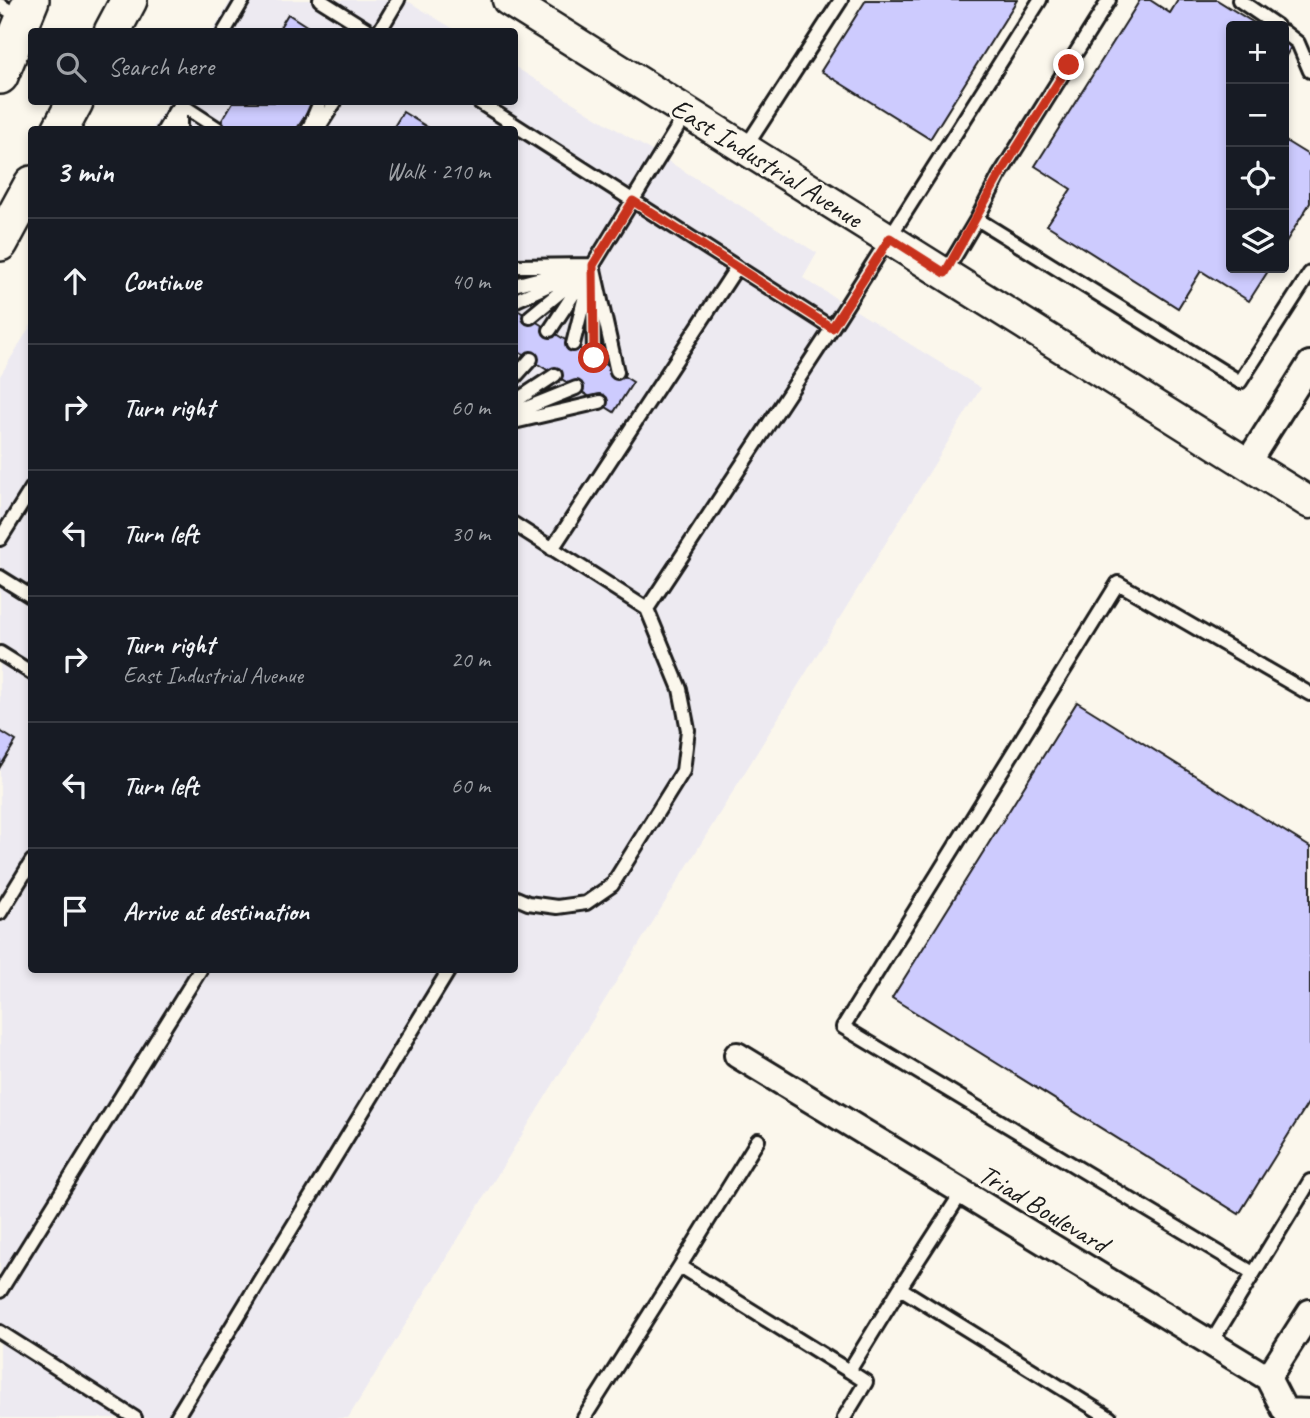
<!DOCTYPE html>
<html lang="en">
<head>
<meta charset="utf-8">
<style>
  :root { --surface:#171b24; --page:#242831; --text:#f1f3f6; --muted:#9ea1a6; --line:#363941 }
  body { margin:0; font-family:Caveat,sans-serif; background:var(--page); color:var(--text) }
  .controls { position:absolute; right:21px; top:21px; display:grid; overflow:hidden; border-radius:7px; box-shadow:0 4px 10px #0003 }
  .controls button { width:63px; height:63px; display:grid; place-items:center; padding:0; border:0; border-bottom:2px solid var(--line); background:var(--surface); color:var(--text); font:35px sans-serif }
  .stop { position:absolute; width:21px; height:21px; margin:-16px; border:5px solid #c8321e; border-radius:50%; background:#fff }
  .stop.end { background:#c8321e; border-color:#fff; box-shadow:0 2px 7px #0008 }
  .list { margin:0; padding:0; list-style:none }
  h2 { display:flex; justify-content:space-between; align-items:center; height:91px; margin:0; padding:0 28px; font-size:30px }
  h2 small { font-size:23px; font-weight:400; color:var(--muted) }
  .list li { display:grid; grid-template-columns:46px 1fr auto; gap:21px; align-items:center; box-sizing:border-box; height:126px; padding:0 28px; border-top:2px solid var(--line) }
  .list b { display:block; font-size:26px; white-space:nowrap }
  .list p { margin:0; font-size:23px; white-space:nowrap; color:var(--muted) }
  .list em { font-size:23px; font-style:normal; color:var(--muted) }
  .icon { flex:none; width:38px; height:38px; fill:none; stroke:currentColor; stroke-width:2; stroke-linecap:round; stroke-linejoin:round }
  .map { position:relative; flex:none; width:1310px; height:1418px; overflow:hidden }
  .search { position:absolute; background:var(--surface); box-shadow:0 4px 10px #0003; left:28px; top:28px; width:490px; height:77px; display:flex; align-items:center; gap:18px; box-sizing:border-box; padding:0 24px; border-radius:7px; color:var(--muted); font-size:26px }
  .panel { position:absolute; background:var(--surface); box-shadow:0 4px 10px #0003; left:28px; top:126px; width:490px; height:847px; border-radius:7px }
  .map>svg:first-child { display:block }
  .built { fill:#edeaf1 }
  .building { fill:#cdcbfe; stroke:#1c1c1c; stroke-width:2 }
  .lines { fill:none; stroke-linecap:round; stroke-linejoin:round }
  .service-casing { stroke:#1c1c1c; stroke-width:18 }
  .minor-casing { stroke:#1c1c1c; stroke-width:30 }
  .tertiary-casing { stroke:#1c1c1c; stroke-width:35 }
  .secondary-casing { stroke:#1c1c1c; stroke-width:40 }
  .service { stroke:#fbf7ec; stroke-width:12 }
  .minor { stroke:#fbf7ec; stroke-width:24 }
  .tertiary { stroke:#fbf7ec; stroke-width:30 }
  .secondary { stroke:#fbf7ec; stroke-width:35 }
  .route { stroke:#c8321e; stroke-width:9 }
  .labels { text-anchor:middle; stroke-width:6; stroke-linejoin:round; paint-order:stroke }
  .street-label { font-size:28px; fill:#1c1c1c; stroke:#fbf7ec }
</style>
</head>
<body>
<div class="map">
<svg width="1310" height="1418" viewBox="0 0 1310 1418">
  <rect width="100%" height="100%" fill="#fbf7ec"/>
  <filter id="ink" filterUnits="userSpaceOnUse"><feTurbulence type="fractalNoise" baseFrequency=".0143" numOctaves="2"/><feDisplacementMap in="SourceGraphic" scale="14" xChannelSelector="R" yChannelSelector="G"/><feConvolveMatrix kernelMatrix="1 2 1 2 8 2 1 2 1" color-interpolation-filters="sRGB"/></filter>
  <g filter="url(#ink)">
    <path class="built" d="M231,0H406L457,31L212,32Z
      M515,67L817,253L803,278L981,388L348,1418H3L0,1416V376L31,325L32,970H514V130L152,129L169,102H514Z"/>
    <path class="building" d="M866,0H1017L930,139L821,71Z
      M1140,0H1150L1170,13L1178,0H1217L1259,26H1231V268H1270L1249,301L1201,271L1178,308L1047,225L1071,189L1035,166Z
      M288,14L316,32H277Z
      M1284,42L1291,47L1284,59Z
      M233,102H314L296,130H216Z
      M403,112L432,130H392Z
      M1284,140L1310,156V203L1284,245Z
      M514,308L633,382L614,412L514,349Z
      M1077,702L1310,847V1100L1239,1214L892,998Z
      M0,731L16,741L0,767Z"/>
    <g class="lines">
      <defs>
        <path id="service" d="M320,0L371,32
          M1239,0L1277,26
          M0,5L20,17
          M224,32L243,0
          M379,32L398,0
          M1284,32L1298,43L1310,71
          M479,102L832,328
          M180,104L217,128
          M164,130L175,111
          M175,130L180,104V130
          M308,130L320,102
          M317,130L335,102
          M745,148L841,0
          M977,219L999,176L1109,0
          M514,266L593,265V273
          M945,273L977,219L1240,382L1310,273
          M514,285L564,272
          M593,291L594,358
          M514,301L593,265L530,317
          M550,330L584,278
          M573,344L592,268
          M617,372L593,265L687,112
          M514,378L531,359
          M514,402L555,375
          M514,413L576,388
          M514,422L600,402
          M514,524L647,609L832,328L1040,0
          M0,539L32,488
          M552,549L737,267
          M0,577L32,597
          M0,653L32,673
          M514,897L528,903L557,907L586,903L612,885L683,771L688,730L680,689L647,609
          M0,913L32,861
          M680,1266L758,1140
          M1253,1273L843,1027L1118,583L1310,694
          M900,1288L1110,1418
          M0,1291L200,970
          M0,1332L135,1418
          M1211,1343L1310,1181
          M176,1418L449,970
          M584,1418L680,1266L849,1371
          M844,1418L866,1382L849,1371L900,1288L962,1192"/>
        <path id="minor" d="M1248,462L1310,364
          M737,1055L1268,1378L1285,1411L1310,1412
          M1268,1378L1310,1312"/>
        <path id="tertiary" d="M508,0L1310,503"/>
        <path id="secondary" d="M112,32L129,0
          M0,76L31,0
          M60,130L75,102
          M0,243L32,184"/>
      </defs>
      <use href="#service" class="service-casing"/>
      <use href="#minor" class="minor-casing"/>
      <use href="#tertiary" class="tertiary-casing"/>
      <use href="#secondary" class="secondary-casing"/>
      <use href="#service" class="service"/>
      <use href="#minor" class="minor"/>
      <use href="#tertiary" class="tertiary"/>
      <use href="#secondary" class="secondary"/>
    </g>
  </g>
  <g class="lines" filter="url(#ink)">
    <path class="route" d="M594,358L593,265L633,201L832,328L890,238L945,273L999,176L1069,65"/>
  </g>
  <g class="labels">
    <g class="street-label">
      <text transform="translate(767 162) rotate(32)" y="10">East Industrial Avenue</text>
      <text transform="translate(1044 1208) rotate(31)" y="10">Triad Boulevard</text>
    </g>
  </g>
</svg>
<div class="controls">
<button>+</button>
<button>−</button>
<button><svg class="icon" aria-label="locate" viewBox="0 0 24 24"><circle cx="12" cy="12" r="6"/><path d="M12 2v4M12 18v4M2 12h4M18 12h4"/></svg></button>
<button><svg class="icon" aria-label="layers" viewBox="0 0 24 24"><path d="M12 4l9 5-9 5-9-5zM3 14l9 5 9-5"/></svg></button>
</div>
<div class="stop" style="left:594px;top:358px"></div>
<div class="stop end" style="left:1069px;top:65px"></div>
<div class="search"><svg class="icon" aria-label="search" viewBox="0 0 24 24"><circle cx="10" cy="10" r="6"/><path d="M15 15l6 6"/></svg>Search here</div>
<section class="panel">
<h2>3 min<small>Walk · 210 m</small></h2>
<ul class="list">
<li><svg class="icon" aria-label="ahead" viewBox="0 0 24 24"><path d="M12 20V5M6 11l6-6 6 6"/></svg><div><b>Continue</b></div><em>40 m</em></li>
<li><svg class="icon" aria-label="right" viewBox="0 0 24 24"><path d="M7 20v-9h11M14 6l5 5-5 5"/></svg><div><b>Turn right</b></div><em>60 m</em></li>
<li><svg class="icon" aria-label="left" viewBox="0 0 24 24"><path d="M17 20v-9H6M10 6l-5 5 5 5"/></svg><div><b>Turn left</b></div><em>30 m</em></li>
<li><svg class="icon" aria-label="right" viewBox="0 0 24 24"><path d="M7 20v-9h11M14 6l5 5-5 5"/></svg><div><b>Turn right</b><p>East Industrial Avenue</p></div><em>20 m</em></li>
<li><svg class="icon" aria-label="left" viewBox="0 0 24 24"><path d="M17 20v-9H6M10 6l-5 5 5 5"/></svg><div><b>Turn left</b></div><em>60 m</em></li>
<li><svg class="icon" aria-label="arrive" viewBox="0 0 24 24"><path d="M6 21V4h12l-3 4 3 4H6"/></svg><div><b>Arrive at destination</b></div></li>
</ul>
</section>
</div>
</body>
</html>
